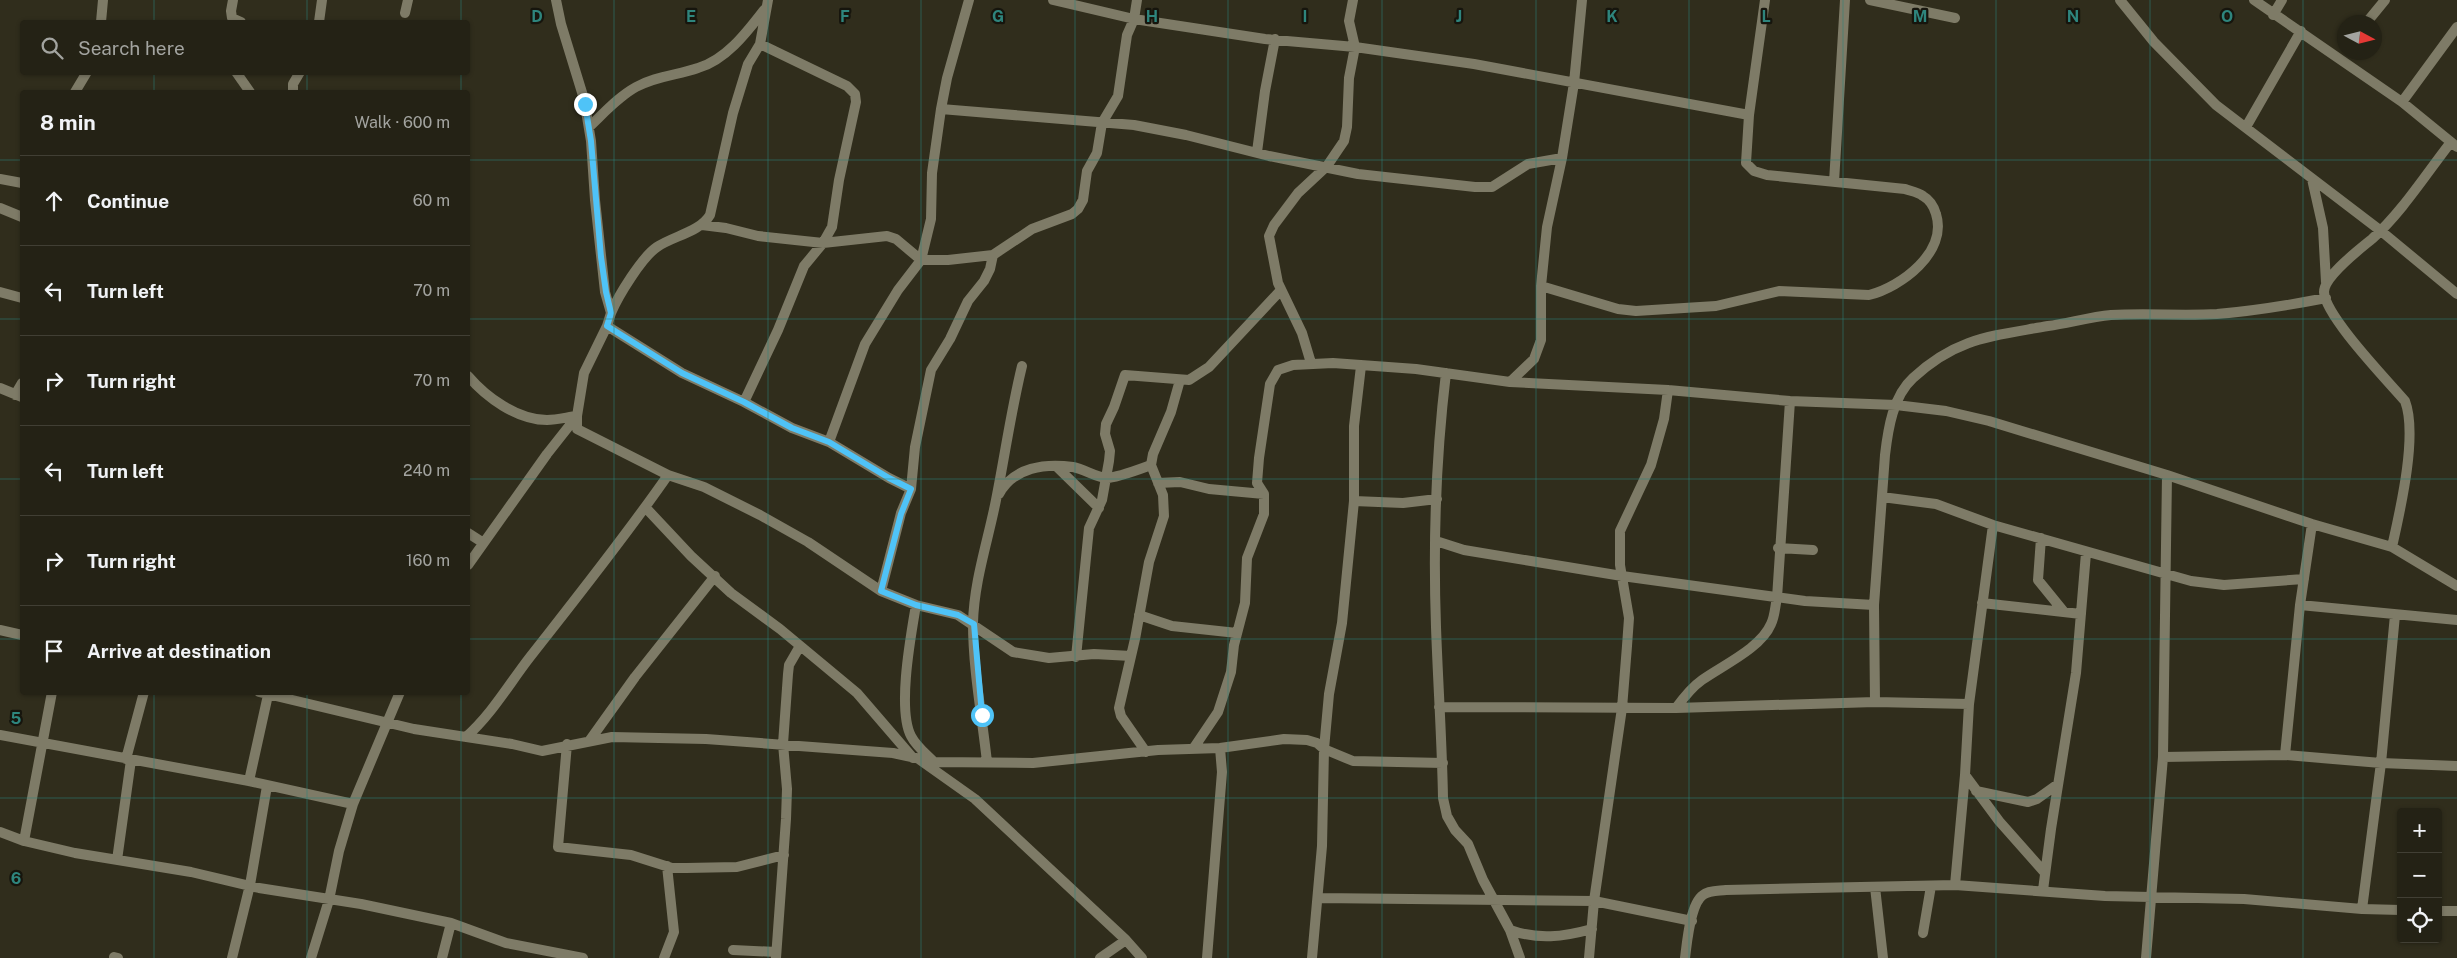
<!DOCTYPE html>
<html lang="en">
<head>
<meta charset="utf-8">
<style>
  :root { --surface:#242215; --page:#2c2a1e; --text:#f1f3f6; --muted:#a3a4a0; --line:#413f34 }
  body { margin:0; font-family:"Public Sans",sans-serif; background:var(--page); color:var(--text) }
  .controls { position:absolute; right:15px; bottom:15px; display:grid; overflow:hidden; border-radius:5px; box-shadow:0 1px 4px #0004 }
  .controls button { width:45px; height:45px; display:grid; place-items:center; padding:0; border:0; border-bottom:1px solid var(--line); background:var(--surface); color:var(--text); font:25px sans-serif }
  .compass { position:absolute; left:2337px; top:15px; width:45px; height:45px; border-radius:50%; background:var(--surface); box-shadow:0 1px 4px #0004; rotate:97deg }
  .stop { position:absolute; width:15px; height:15px; margin:-11px; border:4px solid #4fc3f7; border-radius:50%; background:#fff }
  .stop.end { background:#4fc3f7; border-color:#fff; box-shadow:0 1px 5px #0008 }
  .list { margin:0; padding:0; list-style:none }
  h2 { display:flex; justify-content:space-between; align-items:center; height:65px; margin:0; padding:0 20px; font-size:21px }
  h2 small { font-size:16px; font-weight:400; color:var(--muted) }
  .list li { display:grid; grid-template-columns:32px 1fr auto; gap:15px; align-items:center; box-sizing:border-box; height:90px; padding:0 20px; border-top:1px solid var(--line) }
  .list b { display:block; font-size:19px; white-space:nowrap }
  .list em { font-size:16px; font-style:normal; color:var(--muted) }
  .icon { flex:none; width:28px; height:28px; fill:none; stroke:currentColor; stroke-width:2; stroke-linecap:round; stroke-linejoin:round }
  .map { position:relative; flex:none; width:2457px; height:958px; overflow:hidden }
  .search { position:absolute; background:var(--surface); box-shadow:0 1px 4px #0004; left:20px; top:20px; width:450px; height:55px; display:flex; align-items:center; gap:12px; box-sizing:border-box; padding:0 18px; border-radius:5px; color:var(--muted); font-size:19px }
  .panel { position:absolute; background:var(--surface); box-shadow:0 1px 4px #0004; left:20px; top:90px; width:450px; height:605px; border-radius:5px }
  .map>svg:first-child { display:block }
  .lines { fill:none; stroke-linecap:round; stroke-linejoin:round }
  .street { stroke:#7e7b67; stroke-width:10 }
  .route { stroke:#4fc3f7; stroke-width:6 }
  .grid { fill:none; stroke:#2e857d; stroke-width:1; stroke-opacity:0.55 }
  .grid-label { font-size:16px; text-anchor:middle; font-weight:bold; fill:#2e857d; stroke:#16150d; stroke-width:4.5; stroke-linejoin:round; paint-order:stroke }
</style>
</head>
<body>
<div class="map">
<svg width="2457" height="958" viewBox="0 0 2457 958">
  <rect width="100%" height="100%" fill="#302d1c"/>
  <g class="lines">
    <path class="street" d="M233,0L231,11L232,18L241,22
      M1053,0L1134,19L1265,39L1355,47L1474,64L1749,115
      M1870,0L1955,18
      M2120,0L2154,42L2216,105L2381,231L2457,294
      M2254,0L2402,102L2457,147
      M405,13L408,0
      M2273,15L2282,0
      M101,22L103,0
      M319,22L322,0
      M2367,22L2385,0
      M236,72L250,92
      M75,92L87,72
      M293,92V84L300,72
      M2402,102L2457,27
      M941,109L1134,125L1186,135L1269,156L1358,174L1475,187H1492L1528,164L1562,158
      M589,127C604,113 618,97 636,87C655,76 678,75 698,68C726,60 747,32 764,10
      M2246,127L2301,31
      M1257,152L1265,91L1275,39
      M0,179L22,183
      M2312,179L2323,228L2326,282
      M1834,182L1845,0
      M0,208L22,217
      M702,225L726,228L758,236L823,243L887,236L896,239L921,260H948L993,255L1032,229L1072,214L1078,209L1083,200L1087,171L1097,153L1102,123L1118,96L1127,35L1134,19L1137,0
      M1541,286L1618,309L1636,311L1716,306L1779,291L1869,295C1901,287 1948,252 1936,214C1934,207 1930,200 1923,196C1918,192 1910,191 1905,189L1767,175L1754,171L1746,163L1749,115L1765,0
      M0,292L22,298
      M611,313C618,296 642,257 657,247C673,236 700,232 710,215L733,113L748,64L760,44L768,0
      M607,326L682,373L744,402L792,428L829,442L889,478L911,489
      M1311,363L1302,333L1278,283L1269,236L1274,225L1298,193L1327,166L1344,141L1347,127L1349,78L1355,47L1349,21L1353,0
      M1361,366L1354,426V501L1342,623L1329,694L1324,749L1353,761L1443,763
      M1446,373C1436,456 1433,543 1436,627C1438,684 1442,741 1443,798L1447,816L1455,830L1468,844L1483,880L1510,930L1520,958
      M468,376C486,397 517,420 547,420C557,420 568,417 577,416V429L668,475L704,487L760,515L808,542L881,591L916,605L958,615L1013,652L1049,658L1094,654L1131,656
      M1510,382L1534,359L1541,340V286L1547,227L1562,158L1574,83L1582,0
      M0,388L22,397
      M15,395L22,383
      M744,402L778,330L804,266L823,243L832,227L839,180L856,102L855,94L847,86L760,44
      M829,442L865,344L898,290L921,260L931,219L932,173L941,109L947,78L969,0
      M1057,467L1099,508
      M1158,483L1180,482L1209,489L1264,494
      M999,494C1014,467 1045,463 1073,467C1084,469 1096,477 1106,478C1117,478 1140,469 1151,465L1153,454L1171,412L1180,380
      M1882,497L1936,504L1993,525L2191,581L2224,585L2304,579
      M1354,501L1403,503L1437,499
      M646,508L691,556L731,593L780,629L857,693L913,758
      M468,533L482,542
      M2041,538L2038,580L2064,612
      M1436,541L1464,550L1622,576L1805,601L1874,605
      M2392,547C2400,511 2418,435 2405,401C2387,380 2325,316 2324,292C2324,276 2360,249 2372,239C2402,212 2426,174 2451,142
      M1778,548L1813,550
      M468,565L547,454L577,416L584,373L607,326L611,313L605,292L595,200L591,141L584,99L561,24L556,0
      M881,591L901,513L911,489L915,447L931,370L950,339L968,301L984,281L990,269L993,255
      M1982,603L2081,614
      M916,605C911,635 897,709 911,736C916,746 926,754 934,762
      M2300,605L2457,620
      M1139,615L1172,626L1237,633
      M0,630L22,635
      M1076,657L1089,528L1102,500L1109,461L1110,451L1105,434L1106,424L1114,407L1125,375L1189,380L1209,367L1281,290
      M259,692L414,729L512,744L542,751L612,737L706,739L893,753L934,762L1033,763L1158,750L1220,748L1284,739L1307,740L1317,743L1324,749L1322,846L1312,958
      M1875,702L1874,605L1885,455C1888,429 1893,396 1913,378C1957,337 1993,336 2048,326C2069,323 2090,317 2111,315C2147,313 2182,316 2217,314C2254,311 2290,305 2326,298
      M1439,707L1676,708L1875,702L1969,704
      M1676,708C1684,697 1692,687 1702,680C1723,665 1761,648 1771,624C1775,616 1775,606 1777,598L1790,401
      M0,735L249,781L353,804
      M466,737C492,714 509,684 530,657C577,597 625,537 668,475
      M590,740L635,677L715,576
      M567,744L558,847L631,855L672,868H686L737,867L784,855
      M1193,749L1218,712L1231,672L1234,645L1245,603L1247,558L1264,514V494L1257,483L1259,458L1270,384L1278,370L1293,365L1333,363L1416,369L1510,382L1668,390L1790,401L1896,405L1946,411L1989,421L2167,475L2312,524L2392,547L2457,586
      M1146,752L1121,716L1119,708L1135,639L1149,562L1164,516L1163,495L1151,465
      M2285,755L2300,605L2312,524
      M2163,757L2285,755L2381,763L2457,766
      M126,759L144,692
      M920,760L975,799L1126,940L1142,958
      M987,762C982,716 973,669 973,623C974,581 988,541 996,500C1005,455 1011,411 1022,366
      M1965,775L1999,821L2045,873
      M249,781L268,695
      M1976,791L2028,802L2037,799L2058,784
      M0,832L24,841L75,853L191,872L259,888L361,904L451,923L506,943L583,958
      M24,841L52,692
      M117,860L131,760
      M1955,885L1965,775L1969,704L1993,525
      M1875,887L1883,958
      M2043,890L2051,829L2076,673L2086,553
      M1318,898L1594,901L1692,921
      M2362,909L2381,763L2395,615
      M2438,911H2457
      M1510,930C1538,940 1563,937 1592,929
      M1923,933L1931,886
      M733,950L776,952
      M114,957L118,958
      M232,958L250,885L267,786
      M311,958L329,900L339,851L353,804L400,692
      M442,958L451,923
      M664,958L674,932L667,866
      M776,958L786,819L787,789L783,744L788,674L789,665L800,646
      M1100,958L1126,940
      M1207,958L1222,772L1220,748
      M1589,958L1594,901L1622,708L1627,646L1629,618L1620,565V531L1651,465L1664,419L1668,390
      M1685,958C1687,943 1690,904 1703,895C1709,890 1719,891 1726,890L1955,885L2105,896L2244,899L2362,909L2401,910
      M2146,958L2163,757L2167,475"/>
  </g>
  <g class="lines">
    <path class="route" d="M585,104L591,141L601,257L606,292L611,313L607,326L682,373L744,402L792,428L829,442L889,478L911,489L901,514L881,591L916,605L958,615L974,624L982,715"/>
  </g>
  <path class="grid" d="M154,0V22M307,0V22M461,0V22M614,0V958M768,0V958M921,0V958M1075,0V958M1228,0V958M1382,0V958M1536,0V958M1689,0V958M1843,0V958M1996,0V958M2150,0V958M2303,0V958M154,72V92M307,72V92M461,72V92M0,160H22M468,160H2457M0,319H22M468,319H2457M0,479H22M468,479H2457M0,639H22M468,639H2457M154,692V958M307,692V958M461,692V958M0,798H2457"/>
  <g class="grid-label">
    <text x="537" y="22">D</text>
    <text x="691" y="22">E</text>
    <text x="845" y="22">F</text>
    <text x="998" y="22">G</text>
    <text x="1152" y="22">H</text>
    <text x="1305" y="22">I</text>
    <text x="1459" y="22">J</text>
    <text x="1612" y="22">K</text>
    <text x="1766" y="22">L</text>
    <text x="1920" y="22">M</text>
    <text x="2073" y="22">N</text>
    <text x="2227" y="22">O</text>
    <text x="16" y="724">5</text>
    <text x="16" y="884">6</text>
  </g>
</svg>
<div class="controls">
<button>+</button>
<button>−</button>
<button><svg class="icon" aria-label="locate" viewBox="0 0 24 24"><circle cx="12" cy="12" r="6"/><path d="M12 2v4M12 18v4M2 12h4M18 12h4"/></svg></button>
</div>
<svg class="compass" viewBox="-18 -18 36 36"><path d="M0-13l5 13h-10z" fill="#e53935"/><path d="M0 13l5-13h-10z" fill="#a3a4a0"/></svg>
<div class="stop" style="left:982px;top:715px"></div>
<div class="stop end" style="left:585px;top:104px"></div>
<div class="search"><svg class="icon" aria-label="search" viewBox="0 0 24 24"><circle cx="10" cy="10" r="6"/><path d="M15 15l6 6"/></svg>Search here</div>
<section class="panel">
<h2>8 min<small>Walk · 600 m</small></h2>
<ul class="list">
<li><svg class="icon" aria-label="ahead" viewBox="0 0 24 24"><path d="M12 20V5M6 11l6-6 6 6"/></svg><div><b>Continue</b></div><em>60 m</em></li>
<li><svg class="icon" aria-label="left" viewBox="0 0 24 24"><path d="M17 20v-9H6M10 6l-5 5 5 5"/></svg><div><b>Turn left</b></div><em>70 m</em></li>
<li><svg class="icon" aria-label="right" viewBox="0 0 24 24"><path d="M7 20v-9h11M14 6l5 5-5 5"/></svg><div><b>Turn right</b></div><em>70 m</em></li>
<li><svg class="icon" aria-label="left" viewBox="0 0 24 24"><path d="M17 20v-9H6M10 6l-5 5 5 5"/></svg><div><b>Turn left</b></div><em>240 m</em></li>
<li><svg class="icon" aria-label="right" viewBox="0 0 24 24"><path d="M7 20v-9h11M14 6l5 5-5 5"/></svg><div><b>Turn right</b></div><em>160 m</em></li>
<li><svg class="icon" aria-label="arrive" viewBox="0 0 24 24"><path d="M6 21V4h12l-3 4 3 4H6"/></svg><div><b>Arrive at destination</b></div></li>
</ul>
</section>
</div>
</body>
</html>
